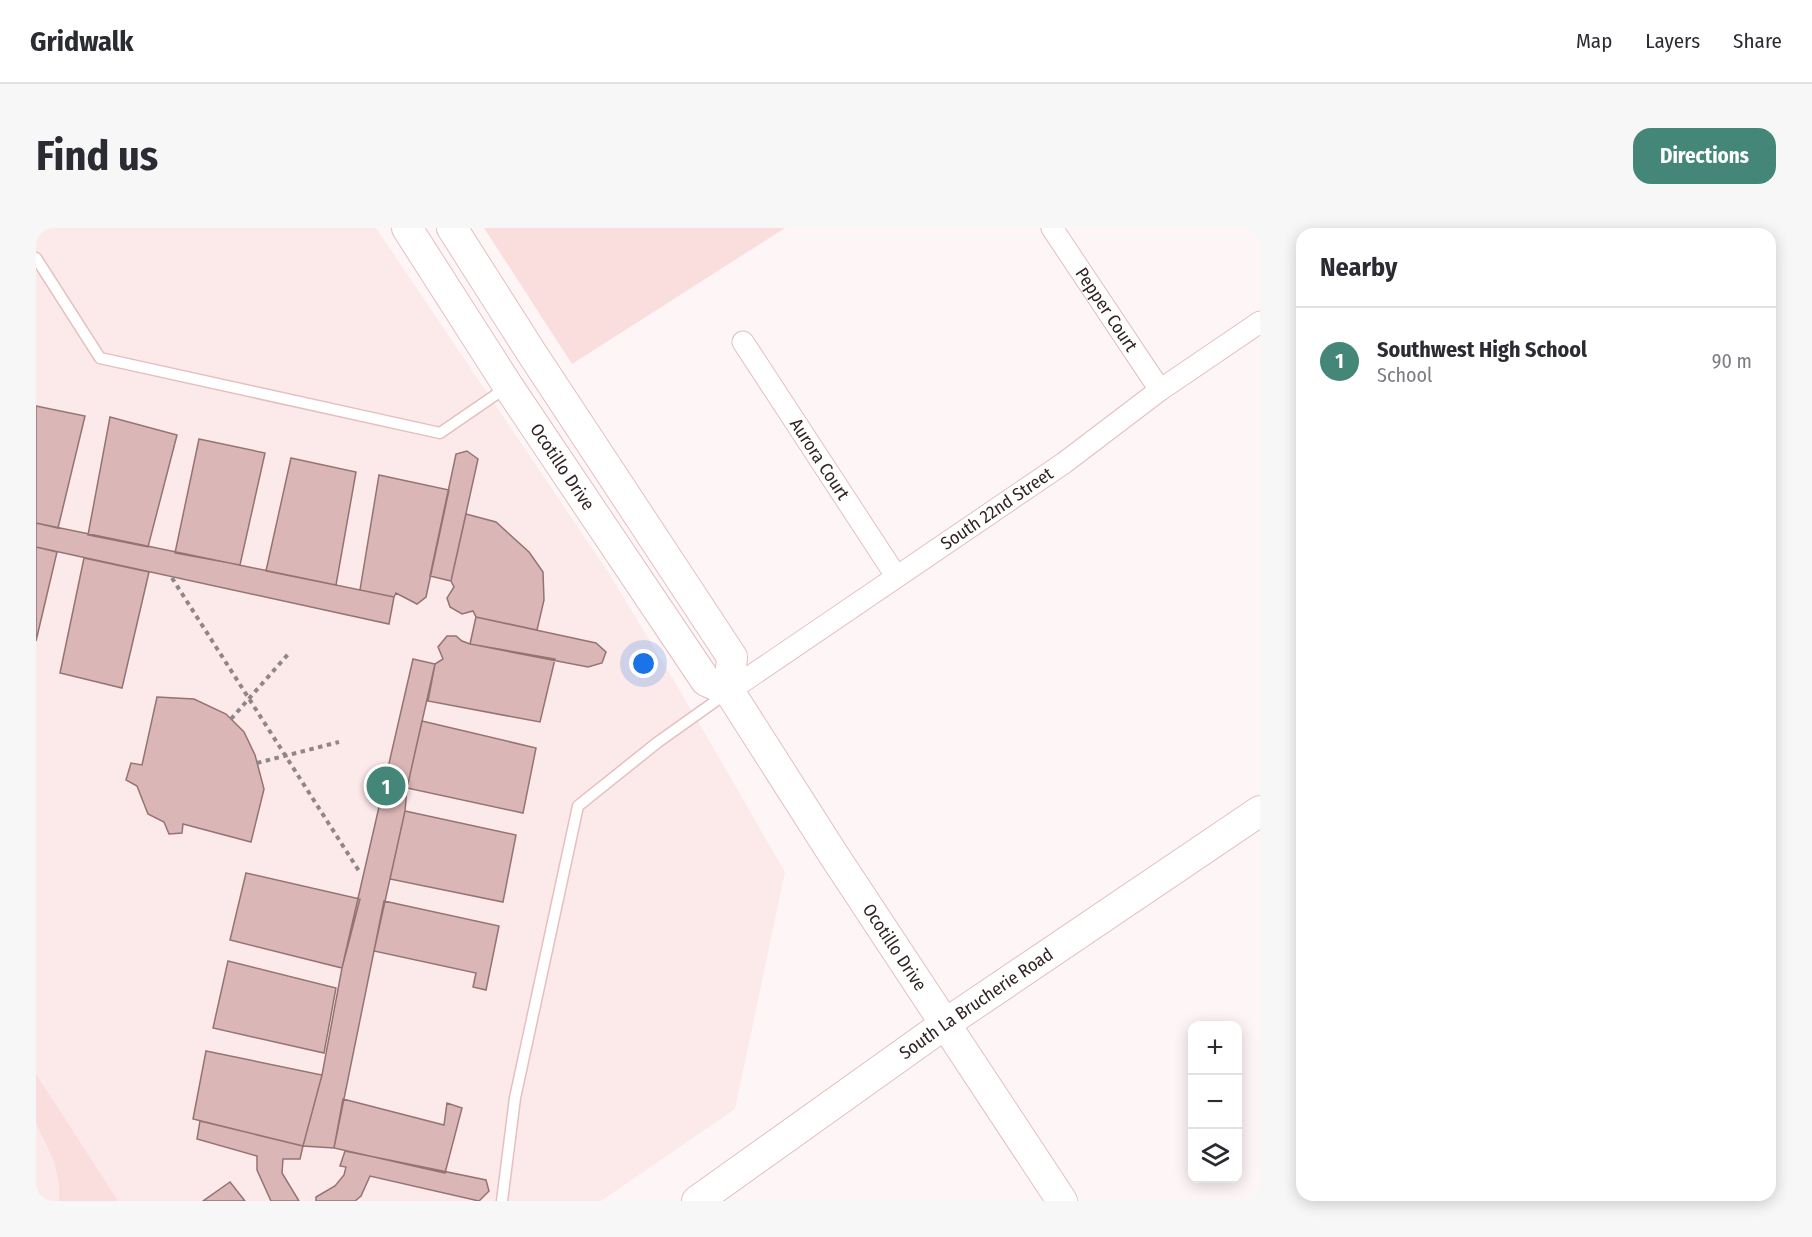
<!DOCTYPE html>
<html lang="en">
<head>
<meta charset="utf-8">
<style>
  :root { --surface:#fff; --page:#f7f7f7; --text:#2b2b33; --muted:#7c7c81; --line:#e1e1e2; --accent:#448678 }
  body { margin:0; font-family:"Fira Sans Condensed",sans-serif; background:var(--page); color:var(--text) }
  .controls { position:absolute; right:18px; bottom:18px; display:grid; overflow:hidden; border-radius:12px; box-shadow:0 3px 15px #0003 }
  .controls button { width:54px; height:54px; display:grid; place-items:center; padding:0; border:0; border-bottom:2px solid var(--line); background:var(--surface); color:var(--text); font:30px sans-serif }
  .you { position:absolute; left:608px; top:436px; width:21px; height:21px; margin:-15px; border:4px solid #fff; border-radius:50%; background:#1a73e8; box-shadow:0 0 0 9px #1a73e833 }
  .badge { display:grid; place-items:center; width:39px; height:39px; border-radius:50%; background:var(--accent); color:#fff; font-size:20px; font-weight:700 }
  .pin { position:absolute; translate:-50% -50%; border:3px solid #fff; box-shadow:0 2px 6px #0006 }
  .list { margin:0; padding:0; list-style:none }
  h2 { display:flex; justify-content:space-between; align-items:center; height:78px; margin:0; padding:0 24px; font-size:26px }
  h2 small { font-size:20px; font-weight:400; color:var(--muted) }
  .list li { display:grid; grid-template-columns:39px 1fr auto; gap:18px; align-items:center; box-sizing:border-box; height:108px; padding:0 24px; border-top:2px solid var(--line) }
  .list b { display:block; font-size:22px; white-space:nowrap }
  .list p { margin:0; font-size:20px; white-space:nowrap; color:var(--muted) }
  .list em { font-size:20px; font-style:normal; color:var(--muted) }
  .icon { flex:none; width:33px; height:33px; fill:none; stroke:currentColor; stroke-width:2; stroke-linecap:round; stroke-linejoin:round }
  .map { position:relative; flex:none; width:1224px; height:973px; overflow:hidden; border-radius:18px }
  header { display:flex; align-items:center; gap:36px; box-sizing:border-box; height:84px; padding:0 30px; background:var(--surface); border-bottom:2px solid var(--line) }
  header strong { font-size:28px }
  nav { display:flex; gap:33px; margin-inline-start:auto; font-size:21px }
  .intro { display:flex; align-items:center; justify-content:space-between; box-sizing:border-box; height:144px; padding:0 36px }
  h1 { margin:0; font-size:42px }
  .button { padding:15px 27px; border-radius:18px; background:var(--accent); color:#fff; font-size:21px; font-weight:700 }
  main { display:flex; gap:36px; padding:0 36px }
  aside { flex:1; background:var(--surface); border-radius:18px; box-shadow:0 3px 15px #0003 }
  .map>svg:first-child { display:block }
  .built { fill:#fce9e9 }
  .green { fill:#fadddd }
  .building { fill:#dbb6b6; stroke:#957373; stroke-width:1.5 }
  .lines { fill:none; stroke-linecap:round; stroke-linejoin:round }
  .lane-casing { stroke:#e5bfc0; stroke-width:13 }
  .street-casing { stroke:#e5bfc0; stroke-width:23 }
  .secondary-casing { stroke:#e5bfc0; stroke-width:32 }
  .path { stroke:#918686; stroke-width:4; stroke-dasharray:4.5 4.5; stroke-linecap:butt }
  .lane { stroke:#fff; stroke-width:10 }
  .street { stroke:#fff; stroke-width:21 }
  .secondary { stroke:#fff; stroke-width:30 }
  .labels { text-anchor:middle; stroke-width:5; stroke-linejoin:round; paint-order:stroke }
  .street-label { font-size:18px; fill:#312323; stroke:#fff }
</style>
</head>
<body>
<header>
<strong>Gridwalk</strong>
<nav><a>Map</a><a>Layers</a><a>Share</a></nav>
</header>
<div class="intro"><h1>Find us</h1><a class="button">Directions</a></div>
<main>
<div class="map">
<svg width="1224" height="973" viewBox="0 0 1224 973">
  <rect width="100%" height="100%" fill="#fef6f6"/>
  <path class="built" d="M0,0H340L572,344L649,471L749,644L699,881L565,973H0Z"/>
  <path class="green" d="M448,0H749L536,136Z
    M0,846L82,973H23V956L18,933L0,895Z"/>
  <path class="building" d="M0,178L49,188L22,300L0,295Z
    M74,189L141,207L112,319L52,307Z
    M163,211L229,225L204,337L139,325Z
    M431,223L442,231L415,353L394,348L420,226Z
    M255,230L320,244L300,357L230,343Z
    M343,247L413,262L390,369L381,376L360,365L358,369L324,362Z
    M430,286L460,294L493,324L507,344L508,372L501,402L440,389L437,383L426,386L414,379L411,370L418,359L415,353Z
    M0,295L358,369L353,396L0,319Z
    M0,319L21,324L0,413Z
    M48,330L113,344L86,460L24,445Z
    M440,389L560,415L570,424L566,435L552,439L434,416Z
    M411,408H420L426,413L434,416L519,431L504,494L392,473L399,436L407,431L402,419Z
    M377,431L399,436L371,560L369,583L338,723L298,920L267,918L286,847L306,740Z
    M121,469L158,471L190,486L208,504L219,527L228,561L215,614L147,596L146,605L133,606L128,594L112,586L101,558L90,552L95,535L106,537Z
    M386,493L500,520L487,585L371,560Z
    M369,583L480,607L467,674L354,651Z
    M210,645L324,671L306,740L194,712Z
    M348,673L463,698L450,762L437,759L440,745L338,723Z
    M192,733L300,760L288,825L177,800Z
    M170,823L286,847L267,918L157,891Z
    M307,871L408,897L411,875L426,880L409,945L298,920Z
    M164,893L267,918L264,931H247L246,945L263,973H235L221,942V928L161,911Z
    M309,923L450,952L453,963L443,973L334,948L325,968L319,973H280V969L299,958L308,947L310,939L304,938Z
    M194,954L209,973H167Z"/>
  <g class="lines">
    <defs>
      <path id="lane" d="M0,30L64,130L404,205L471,159
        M466,973L479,870L542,578L622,514L691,465"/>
      <g id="street">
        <path id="s1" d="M1016,0L1124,162"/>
        <path id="s2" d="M707,114L860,348"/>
        <path id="s3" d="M693,463L1028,235L1124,162L1224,94"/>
      </g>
      <g id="secondary">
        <path id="s4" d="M371,0L472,158L670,453L693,463L797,626L1026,973"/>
        <path d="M416,0L495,124L696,429L693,463"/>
        <path id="s5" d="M661,973L909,796L1224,583"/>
      </g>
    </defs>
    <use href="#lane" class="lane-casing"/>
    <use href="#street" class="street-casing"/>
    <use href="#secondary" class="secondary-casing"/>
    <path class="path" d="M136,350L323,643
      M195,491L254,424
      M221,535L303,514"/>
    <use href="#lane" class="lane"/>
    <use href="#street" class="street"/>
    <use href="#secondary" class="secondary"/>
  </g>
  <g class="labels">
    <g class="street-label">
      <text dy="6" stroke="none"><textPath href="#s1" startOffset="98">Pepper Court</textPath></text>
      <text dy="6" stroke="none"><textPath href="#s2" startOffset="140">Aurora Court</textPath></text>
      <text dy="6" stroke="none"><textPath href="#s4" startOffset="285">Ocotillo Drive</textPath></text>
      <text dy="6" stroke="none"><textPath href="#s3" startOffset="324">South 22nd Street</textPath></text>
      <text dy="6" stroke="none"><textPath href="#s4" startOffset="873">Ocotillo Drive</textPath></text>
      <text dy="6" stroke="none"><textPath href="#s5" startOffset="342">South La Brucherie Road</textPath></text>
    </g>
  </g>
</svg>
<div class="controls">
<button>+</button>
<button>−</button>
<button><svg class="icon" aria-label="layers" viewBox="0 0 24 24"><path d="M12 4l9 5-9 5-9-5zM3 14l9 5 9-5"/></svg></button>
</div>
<div class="you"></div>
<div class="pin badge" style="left:350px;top:558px">1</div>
</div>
<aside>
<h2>Nearby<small></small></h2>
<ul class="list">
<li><span class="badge">1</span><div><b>Southwest High School</b><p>School</p></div><em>90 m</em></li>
</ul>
</aside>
</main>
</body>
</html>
